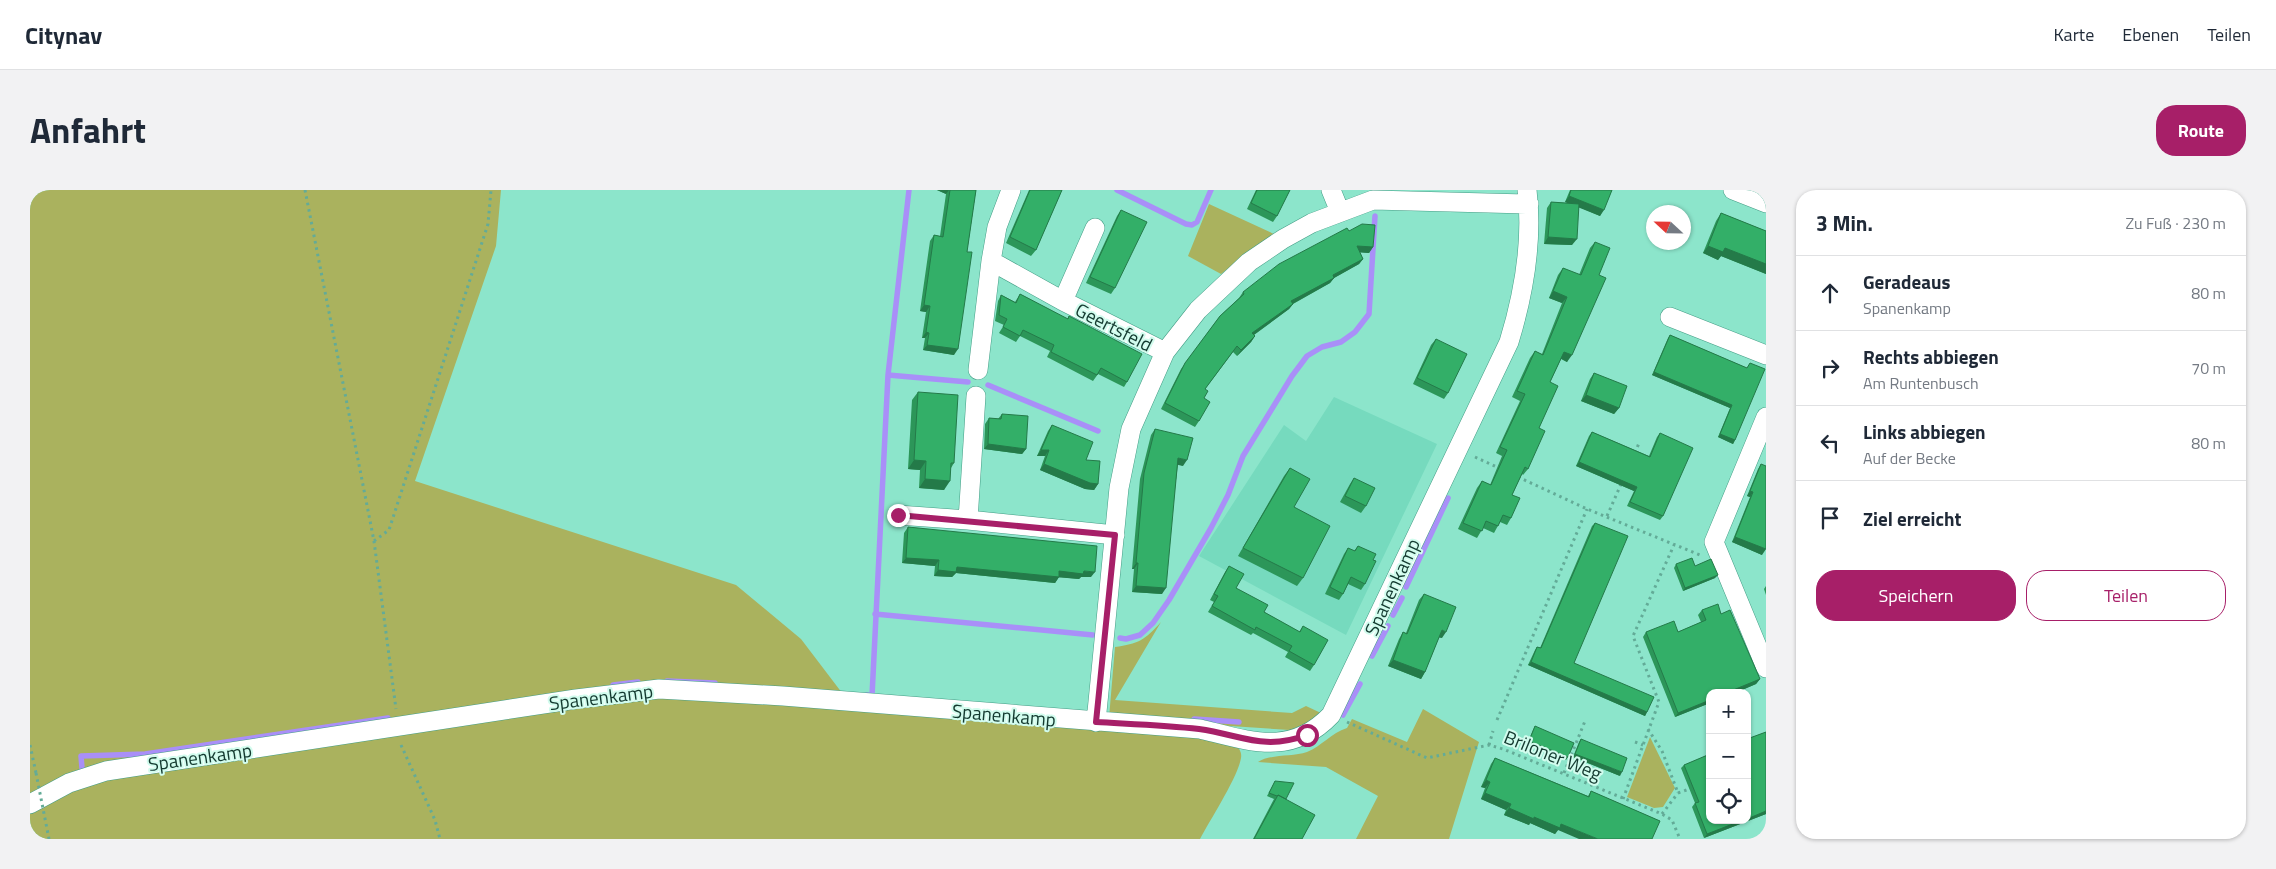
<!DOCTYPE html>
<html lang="de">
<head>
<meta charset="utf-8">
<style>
  :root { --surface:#fff; --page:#f2f2f3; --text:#1f2937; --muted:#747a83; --line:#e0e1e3; --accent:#a71f68 }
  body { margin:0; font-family:"Titillium Web",sans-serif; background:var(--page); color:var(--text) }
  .controls { position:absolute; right:15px; bottom:15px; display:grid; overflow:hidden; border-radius:10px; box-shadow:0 1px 4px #0004 }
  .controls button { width:45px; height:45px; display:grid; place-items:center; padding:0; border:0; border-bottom:1px solid var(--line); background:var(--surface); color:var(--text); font:25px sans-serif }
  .compass { position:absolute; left:1616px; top:15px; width:45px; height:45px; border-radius:50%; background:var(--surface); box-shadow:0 1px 4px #0004; rotate:292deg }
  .stop { position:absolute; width:15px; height:15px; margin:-11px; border:4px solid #a71f68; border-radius:50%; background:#fff }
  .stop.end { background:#a71f68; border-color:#fff; box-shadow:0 1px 5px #0008 }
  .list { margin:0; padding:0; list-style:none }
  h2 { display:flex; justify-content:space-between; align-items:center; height:65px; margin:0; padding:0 20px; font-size:21px }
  h2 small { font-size:16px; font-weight:400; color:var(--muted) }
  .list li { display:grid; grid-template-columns:32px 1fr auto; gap:15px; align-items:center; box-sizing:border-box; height:75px; padding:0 20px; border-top:1px solid var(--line) }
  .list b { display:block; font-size:19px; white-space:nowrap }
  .list p { margin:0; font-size:16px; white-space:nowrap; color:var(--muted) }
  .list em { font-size:16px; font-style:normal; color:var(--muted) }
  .actions { display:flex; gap:10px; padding:15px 20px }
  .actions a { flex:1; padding:11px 0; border:1px solid var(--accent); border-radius:20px; text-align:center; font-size:18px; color:var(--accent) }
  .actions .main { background:var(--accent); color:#fff }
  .icon { flex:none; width:28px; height:28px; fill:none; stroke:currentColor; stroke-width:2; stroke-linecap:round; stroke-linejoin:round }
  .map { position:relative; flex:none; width:1736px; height:649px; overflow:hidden; border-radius:20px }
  header { display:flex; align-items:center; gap:30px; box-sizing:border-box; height:70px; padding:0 25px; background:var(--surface); border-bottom:1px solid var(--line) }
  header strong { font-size:24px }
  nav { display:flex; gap:28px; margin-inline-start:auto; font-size:18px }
  .intro { display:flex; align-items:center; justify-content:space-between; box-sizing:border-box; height:120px; padding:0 30px }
  h1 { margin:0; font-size:35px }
  .button { padding:12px 22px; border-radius:20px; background:var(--accent); color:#fff; font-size:18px; font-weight:700 }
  main { display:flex; gap:30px; padding:0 30px }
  aside { flex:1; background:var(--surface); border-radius:20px; box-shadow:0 1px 4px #0004 }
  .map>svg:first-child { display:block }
  .built { fill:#76dabe }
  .green { fill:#aab25e }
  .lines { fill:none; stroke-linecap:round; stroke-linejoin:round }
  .stream { stroke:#a98ff8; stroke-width:5.5 }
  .minor-casing { stroke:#439d85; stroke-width:20 }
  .path { stroke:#63ab97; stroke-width:3; stroke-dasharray:2.5 4; stroke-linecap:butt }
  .minor { stroke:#fff; stroke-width:19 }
  .path-bridge { stroke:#63ab97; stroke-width:3; stroke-dasharray:2.5 4; stroke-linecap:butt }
  .wall { fill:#2c9659 }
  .shaded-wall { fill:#247a49 }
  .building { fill:#33af68; stroke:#247a49 }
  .route { stroke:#a71f68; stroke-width:6 }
  .labels { text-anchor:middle; stroke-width:4; stroke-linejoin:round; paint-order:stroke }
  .street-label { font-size:19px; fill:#143a30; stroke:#d2fcee }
</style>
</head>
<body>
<header>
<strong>Citynav</strong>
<nav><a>Karte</a><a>Ebenen</a><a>Teilen</a></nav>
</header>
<div class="intro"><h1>Anfahrt</h1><a class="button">Route</a></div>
<main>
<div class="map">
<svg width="1736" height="649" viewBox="0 0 1736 649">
  <rect width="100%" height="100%" fill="#8ce5cb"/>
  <path class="built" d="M1304,207L1407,254L1316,445L1169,366L1254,235L1276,251Z"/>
  <path class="green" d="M0,0H471L466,56L385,291L706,395L771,449L825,520L1166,546L1206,554C1209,559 1212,562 1211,568C1208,587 1180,630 1170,649H0Z
    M1179,14L1244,44L1191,84L1158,66Z
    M1131,432L1085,510L1262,523L1276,516L1291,523L1280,532L1260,540L1079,528L1085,457C1108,454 1115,450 1131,432Z
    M1393,519L1449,552L1419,649H1326L1348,606L1296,577L1228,572C1240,564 1262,567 1277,562C1292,556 1301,543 1317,538L1322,529L1377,552Z
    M1620,547L1645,598L1633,617L1624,618L1597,607Z"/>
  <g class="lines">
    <path class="stream" d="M1087,0L1156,34L1162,35L1167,32L1181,0
      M858,185L938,192
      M958,195L1068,241
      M1376,397L1418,308
      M845,424L1063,445
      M1363,425L1372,408
      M1090,448L1096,449L1110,445L1123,433L1139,410L1181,338L1198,305L1213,266L1262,186L1277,166L1292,157L1311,152L1325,142L1339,124L1345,26
      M1342,466L1358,436
      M637,491L685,493
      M583,495L608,492
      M837,505L842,506L858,185L879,0
      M1313,525L1330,494
      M1164,529L1209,532
      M52,578L51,566L115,564L358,528"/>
    <defs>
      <path id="minor" d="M1301,0L1310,22
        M1703,0L1736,13
        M961,71L967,37L981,0
        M1033,111L1065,38
        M1640,127L1736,165
        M948,180L961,71L1033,111L1135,162
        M946,206L938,330L1085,345
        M1736,227L1684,352L1736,478
        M868,325L938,330
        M1066,532L1089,298L1101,239L1135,162L1168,120L1219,72L1253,49L1282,33L1343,10L1499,14
        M0,614L39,593L76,581L546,509L629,499L753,506L1170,539C1220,551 1261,567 1301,525L1479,152C1494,103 1503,51 1497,0"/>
    </defs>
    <use href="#minor" class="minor-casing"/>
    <path class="path" d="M275,0L344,351L366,519
      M1605,263L1609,253
      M1445,267L1471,279
      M1488,287L1557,319L1670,365
      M1577,326L1592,292
      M344,351L359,340L458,34L461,0
      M1467,530L1557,319
      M1317,532L1397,568L1459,555L1473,559L1632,624L1642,630L1650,649
      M1618,539L1632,561L1648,603
      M1605,552L1613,555
      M0,555L6,583
      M371,555L405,630L410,649
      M1459,555L1463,541
      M1534,583L1555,531
      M1648,603L1662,598
      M1593,609L1629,512L1603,446L1644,355
      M1632,624L1648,603"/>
    <use href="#minor" class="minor"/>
    <path class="path-bridge" d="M6,583L19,649"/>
  </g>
  <path class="wall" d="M907,0H946L937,62L924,165L893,160L895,148H892L896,122L890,121L900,51L904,45L910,46L916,4Z
    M999,0H1032L1006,60L1001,66L976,53Z
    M1226,0H1260L1247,26L1243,32L1217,19Z
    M1540,0H1582L1570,26L1549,17L1542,55L1514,54L1517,18L1521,12L1539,13L1535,12Z
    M1091,20L1085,98L1081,104L1056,93L1087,26Z
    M1691,23L1736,41V84L1691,66L1688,70L1673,63L1686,31Z
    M1319,41L1343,57L1339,63L1330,62L1333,69L1329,74L1304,88L1300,93L1263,114L1259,119L1224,145L1225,146L1221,152L1207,166L1203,162L1175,199L1169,231L1165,237L1131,219L1151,179L1190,126L1209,108L1213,102Z
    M1565,52L1569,85L1537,172L1531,169L1520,192L1509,238L1498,279L1493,285L1492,284L1482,305L1481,328L1477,335L1470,332L1464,343L1453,338L1447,348L1428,339L1447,298L1452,291L1460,295L1472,266L1466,263L1490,211L1482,207L1500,168L1505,161L1512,164L1532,113L1519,108L1528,85L1533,78L1549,85L1560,58Z
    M990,104L1037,129L1039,126L1097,192L1094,197L1068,184L1063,191L1017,167L1020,161L990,146L986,152L969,143L974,135L965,131L968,111L971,105L985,112Z
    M1640,145L1717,178L1720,173L1705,250L1703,254L1688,247L1700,218L1622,185L1638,148Z
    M1406,149L1418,203L1414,209L1383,194L1401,155Z
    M1564,183L1589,218L1584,224L1551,211L1560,189Z
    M888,202L924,273L921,278L914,300L889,298L890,280L878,279L882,210Z
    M972,224L996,259L992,264L954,259L955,234L959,228L968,229Z
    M1022,235L1056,270L1068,294L1064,300L1055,299L1010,280L1015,266H1007L1018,241Z
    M1125,239L1153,276L1148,274L1132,404L1102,402L1104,379H1102L1110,289L1121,245Z
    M1562,242L1619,266L1627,247L1630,243L1633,326L1630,330L1597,316L1604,301L1546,276L1559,246Z
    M1731,274L1732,365L1702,352L1720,307L1717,306L1728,279Z
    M1260,278L1264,317L1273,388L1267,396L1208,366L1254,286Z
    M1324,288L1336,316L1331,323L1310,312L1320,294Z
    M1565,333L1544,473L1617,522L1615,526L1498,475L1505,460L1507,457L1510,458L1562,336Z
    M878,337L1061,387H1051L1049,389L1029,387L1025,393L926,383L922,387L904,386L905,376L872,373L874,343Z
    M1328,356L1343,370L1335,394L1331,400L1318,394L1313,404L1309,410L1295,404L1314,364L1318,358L1324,361Z
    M1646,374L1665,376L1685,388L1653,401L1644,378Z
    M1199,376L1206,398L1234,422L1269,442L1273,436L1284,475L1280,481L1255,467L1258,462L1223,443L1221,445L1178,422L1184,412L1180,410L1195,382Z
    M1736,396V405L1734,399Z
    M1394,404L1412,448L1409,447L1395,482L1391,489L1358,476L1369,449L1373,442L1376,443L1389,410Z
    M1672,420L1691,424L1730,489L1726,494L1705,503H1680V513L1645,527L1613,447L1616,442H1648L1671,432L1668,425Z
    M1505,536L1536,570L1497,554L1503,540Z
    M1736,542V624L1674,648L1662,617L1665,613L1651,578L1654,575Z
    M1551,549L1590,586L1543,567L1549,552Z
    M1465,568L1558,606L1561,601L1630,631L1528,640L1525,644L1500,633L1499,635L1474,625L1476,620L1451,609L1455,598L1451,597L1461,574Z
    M1245,591L1256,609L1272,649H1223L1244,609L1237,606Z"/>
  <path class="shaded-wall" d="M907,0H919L916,4Z
    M1539,6L1574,20L1570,26L1535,12Z
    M1518,47L1547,49L1542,55L1514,54Z
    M1327,56L1343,57L1339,63L1323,62Z
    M1678,56L1695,58L1736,74V84L1691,66L1688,70L1673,63Z
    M1333,69L1329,74L1304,88L1300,93L1257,117L1261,111L1303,85Z
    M1523,101L1537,107L1532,113L1519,108Z
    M1263,114L1259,119L1218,149L1222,143Z
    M894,115L900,116L896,122L890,121Z
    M896,142L899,143L895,148H892Z
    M1225,146L1221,152L1207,166L1211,160Z
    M897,155L928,159L924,165L893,160Z
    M1534,162L1542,165L1537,172L1530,168Z
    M1624,182L1702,215L1700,218L1622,185Z
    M1556,205L1589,218L1584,224L1551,211Z
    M1690,244L1705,250L1703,254L1688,247Z
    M958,254L996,259L992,264L954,259Z
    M1011,260H1019L1015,266H1007Z
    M1148,268L1157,270L1153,276L1144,274Z
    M884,270L896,271L890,280L878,279Z
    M1549,272L1607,297L1604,301L1546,276Z
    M1014,274L1068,294L1064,300L1055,299L1010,280Z
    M895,289L920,291L914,300L889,298Z
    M1720,301L1723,302L1720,307L1717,306Z
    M1705,347L1736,359L1732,365L1702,352Z
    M876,368L909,370L905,376L872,373Z
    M1106,373H1108L1104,379H1102Z
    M927,377L1029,387L1025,393L926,383L922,387L904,386L908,380Z
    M1029,381H1054L1065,382L1061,387H1051L1049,389L1025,387Z
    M1688,385L1685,388L1653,401L1655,398Z
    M1106,396L1136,398L1132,404L1102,402Z
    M1412,440L1416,442L1412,448L1407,447Z
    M1363,470L1395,482L1391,489L1358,476Z
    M1501,472L1617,522L1615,526L1498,475Z
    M1730,489L1726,494L1705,503H1696Z
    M1680,510V513L1645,527L1648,523Z
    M1499,551L1538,567L1536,570L1497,554Z
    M1545,564L1592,582L1590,586L1543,567Z
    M1456,590L1460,592L1455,598L1451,597Z
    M1455,603L1481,614L1476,620L1451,609Z
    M1479,618L1504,627L1531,634L1568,649H1549L1528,640L1525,644L1500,633L1499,635L1474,625Z
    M1736,621V624L1674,648L1677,644L1713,630H1717V629Z"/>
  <path class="building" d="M920,0H946L937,62H942L928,159L897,155L899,143L896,142L900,116L894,115L904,45L913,47Z
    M1000,0H1032L1006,60L980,47Z
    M1227,0H1260L1247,26L1221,13Z
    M1541,0H1582L1574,20L1539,6Z
    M1521,12L1549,14L1547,49L1518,47Z
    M1091,20L1117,32L1085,98L1060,87Z
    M1691,23L1736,41V74L1695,58L1693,62L1678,56Z
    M1332,34L1345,35L1343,57L1327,56L1333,69L1303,85L1304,88L1261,111L1263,114L1222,143L1225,146L1211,160L1207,156L1175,199L1178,201L1174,208L1180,212L1169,231L1135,213L1155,173L1190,126L1214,104L1213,102L1249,74L1317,38L1319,41Z
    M1565,52L1580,58L1569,85L1576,88L1542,165L1534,162L1520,192L1528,196L1509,238L1515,241L1498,279L1495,277L1482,305L1490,308L1481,328L1473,325L1468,336L1456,331L1452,341L1433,333L1452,291L1461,295L1477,260L1470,257L1495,204L1487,201L1505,161L1513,165L1537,107L1523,101L1533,78L1551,85Z
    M990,104L1038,129L1039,126L1112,164L1097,192L1071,178L1067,185L1021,162L1024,155L993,140L990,146L973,137L977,129L969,125L971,105L986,113Z
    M1640,145L1717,178L1720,173L1735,179L1705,250L1690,244L1702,215L1624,182Z
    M1406,149L1437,164L1418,203L1387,188Z
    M1564,183L1597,196L1589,218L1556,205Z
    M888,202L928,205L924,273H921L920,291L895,289L896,271L884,270Z
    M972,224L998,226L996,259L958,254L959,228L971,229Z
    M1022,235L1063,252L1056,270L1070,271L1068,294L1060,293L1014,274L1019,260H1011Z
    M1125,239L1163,248L1157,270L1148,268L1136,398L1106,396L1108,373H1106L1114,283Z
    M1562,242L1620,267L1630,243L1663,258L1633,326L1600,312L1607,297L1549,272Z
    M1731,274L1736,276V359L1705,347L1723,302L1720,301Z
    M1260,278L1280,289L1264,317L1300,336L1273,388L1213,358Z
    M1324,288L1345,298L1336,316L1315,306Z
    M1565,333L1598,346L1544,473L1624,507L1617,522L1501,472L1507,457L1511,458Z
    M878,337L1067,356L1065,382L1054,381L1053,384L1029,381V387L927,377L926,382L908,380L909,370L876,368Z
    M1328,356L1346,364L1343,370L1346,371L1335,394L1321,387L1313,404L1300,397L1318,358L1325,361Z
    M1662,368L1665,376L1681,369L1688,385L1655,398L1646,374Z
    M1199,376L1214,384L1206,398L1238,415L1234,422L1270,442L1273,436L1298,450L1284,475L1259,461L1262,456L1226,437L1225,440L1182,416L1188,406L1184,404Z
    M1394,404L1426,417L1416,442L1412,440L1395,482L1363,470L1373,442L1377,444Z
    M1688,414L1691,424L1700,420L1730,489L1696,503H1680V510L1648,523L1616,442L1644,431L1648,442L1676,430L1672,420Z
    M1505,536L1544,553L1538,567L1499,551Z
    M1736,542V621L1717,629V549Z
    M1551,549L1597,568L1592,582L1545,564Z
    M1680,564V630H1713L1677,644L1665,613L1669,612L1654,575Z
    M1465,568L1559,607L1561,601L1630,631L1622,649H1568L1531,634L1530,638L1504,627V629L1479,618L1481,614L1455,603L1460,592L1456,590Z
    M1245,591L1264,593L1256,609L1248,605L1247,606L1239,603Z
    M1248,605L1285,625L1272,649H1224Z"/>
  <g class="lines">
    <path class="route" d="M868,325L1085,345L1066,532C1100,534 1135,535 1169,539C1212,545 1233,561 1277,545"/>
  </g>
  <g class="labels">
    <g class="street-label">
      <text transform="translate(1084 137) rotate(27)" y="7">Geertsfeld</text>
      <text transform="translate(1362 397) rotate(-65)" y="7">Spanenkamp</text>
      <text transform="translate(571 507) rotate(-7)" y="7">Spanenkamp</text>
      <text transform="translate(974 525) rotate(5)" y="7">Spanenkamp</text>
      <text transform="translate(1523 565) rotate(22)" y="7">Briloner Weg</text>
      <text transform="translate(170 567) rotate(-8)" y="7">Spanenkamp</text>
    </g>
  </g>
</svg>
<div class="controls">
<button>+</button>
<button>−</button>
<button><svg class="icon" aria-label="locate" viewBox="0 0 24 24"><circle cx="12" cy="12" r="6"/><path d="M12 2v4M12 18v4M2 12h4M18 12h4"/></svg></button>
</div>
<svg class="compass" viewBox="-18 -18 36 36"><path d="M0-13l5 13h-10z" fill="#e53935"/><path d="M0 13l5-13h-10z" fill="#747a83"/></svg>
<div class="stop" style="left:1277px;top:545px"></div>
<div class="stop end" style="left:868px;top:325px"></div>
</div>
<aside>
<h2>3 Min.<small>Zu Fuß · 230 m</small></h2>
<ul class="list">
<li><svg class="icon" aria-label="ahead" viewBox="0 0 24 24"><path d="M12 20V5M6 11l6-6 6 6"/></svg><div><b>Geradeaus</b><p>Spanenkamp</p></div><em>80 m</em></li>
<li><svg class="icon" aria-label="right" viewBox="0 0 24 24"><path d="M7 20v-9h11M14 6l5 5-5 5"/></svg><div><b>Rechts abbiegen</b><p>Am Runtenbusch</p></div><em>70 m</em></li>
<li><svg class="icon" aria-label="left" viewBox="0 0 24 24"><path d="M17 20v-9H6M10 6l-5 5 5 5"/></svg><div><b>Links abbiegen</b><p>Auf der Becke</p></div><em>80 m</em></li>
<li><svg class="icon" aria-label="arrive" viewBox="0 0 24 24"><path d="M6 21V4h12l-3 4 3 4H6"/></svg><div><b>Ziel erreicht</b></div></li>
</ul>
<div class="actions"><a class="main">Speichern</a><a>Teilen</a></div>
</aside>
</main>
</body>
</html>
